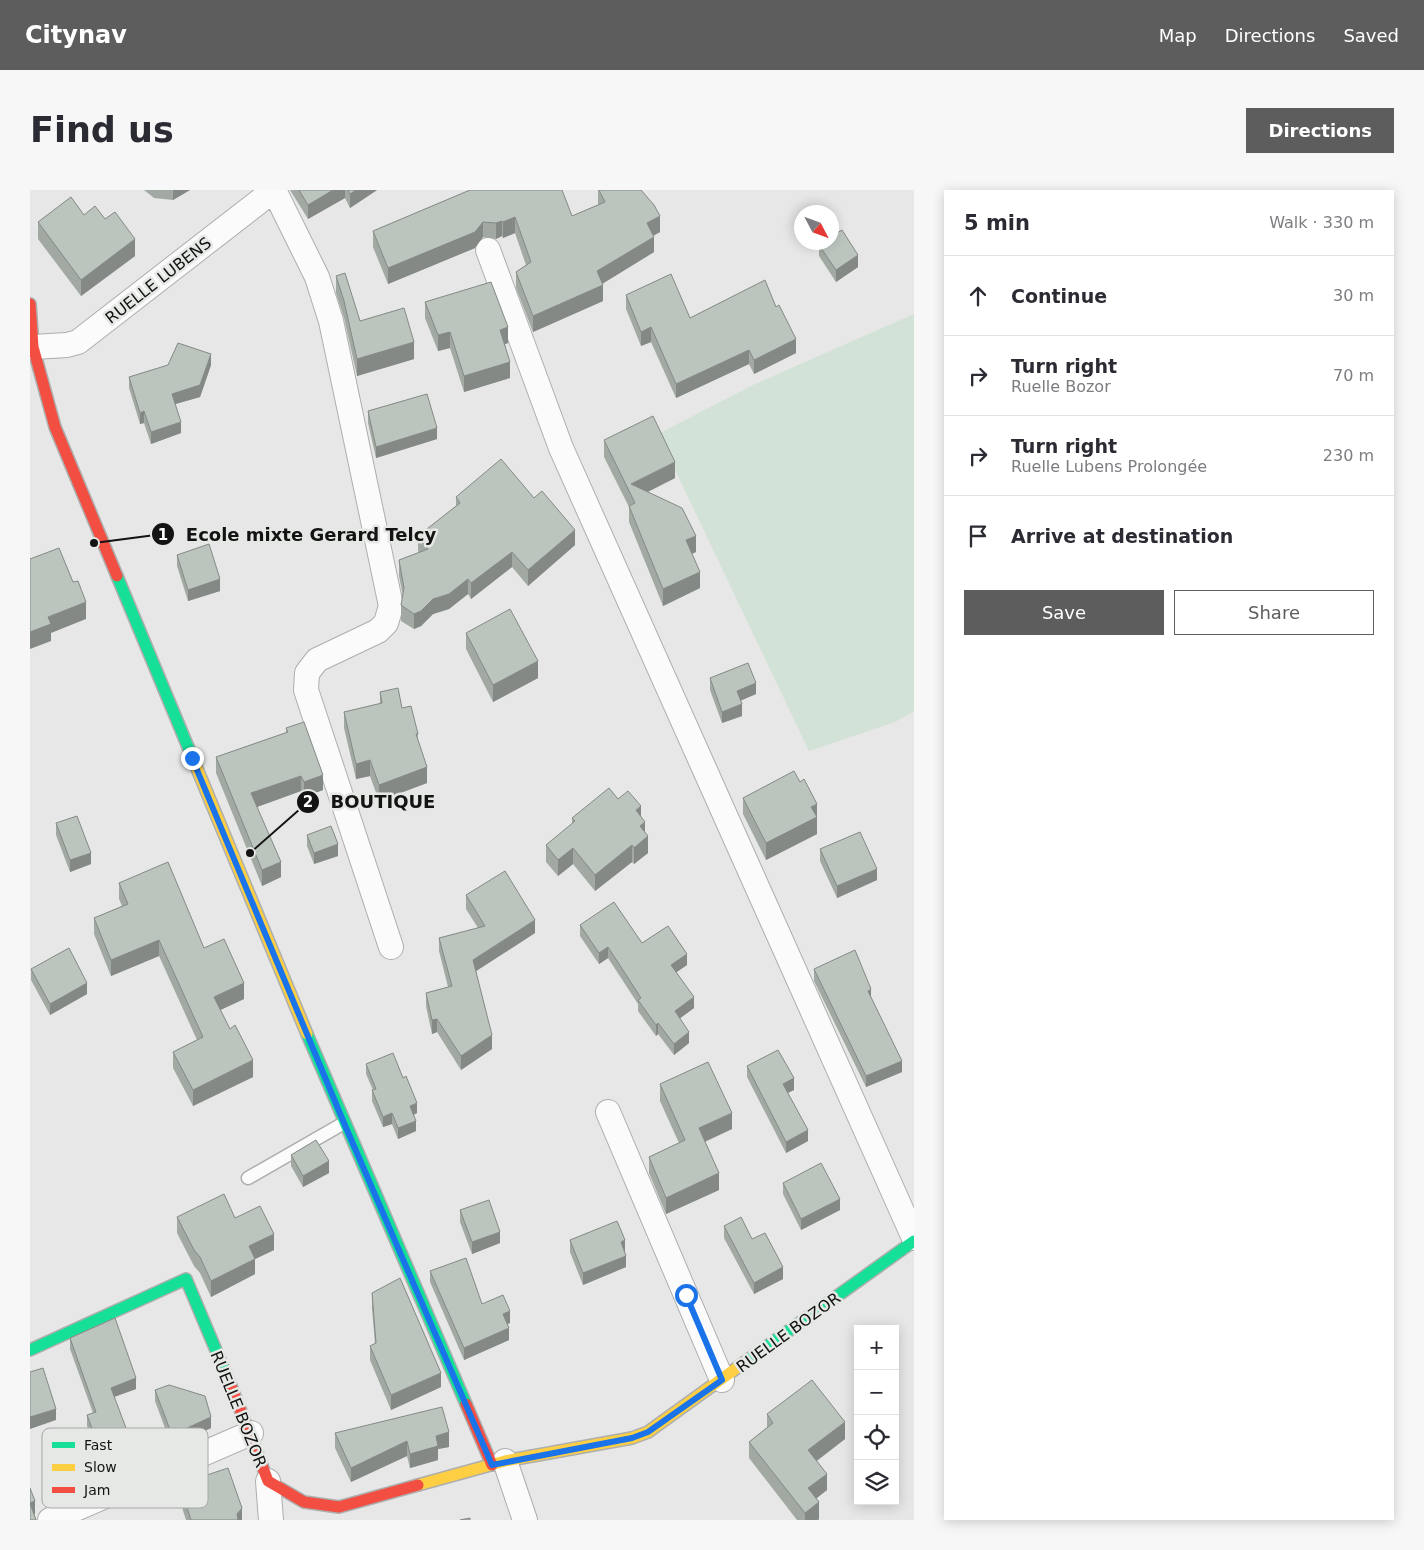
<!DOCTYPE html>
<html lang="en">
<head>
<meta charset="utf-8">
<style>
  :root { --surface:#fff; --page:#f7f7f7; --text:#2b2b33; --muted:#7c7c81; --line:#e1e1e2; --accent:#5c5d5c }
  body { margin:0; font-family:"DejaVu Sans",sans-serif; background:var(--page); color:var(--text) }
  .controls { position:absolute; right:15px; bottom:15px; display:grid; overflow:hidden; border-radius:0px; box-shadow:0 2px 12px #0003 }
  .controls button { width:45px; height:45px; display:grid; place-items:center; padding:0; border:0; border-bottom:1px solid var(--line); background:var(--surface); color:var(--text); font:25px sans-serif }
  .compass { position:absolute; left:764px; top:15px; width:45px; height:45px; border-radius:50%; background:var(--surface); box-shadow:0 2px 12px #0003; rotate:131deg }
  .stop { position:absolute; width:15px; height:15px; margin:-11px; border:4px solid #1a73e8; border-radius:50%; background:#fff }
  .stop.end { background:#1a73e8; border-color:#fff; box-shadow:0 1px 5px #0008 }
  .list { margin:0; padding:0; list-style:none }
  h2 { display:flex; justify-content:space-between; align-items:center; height:65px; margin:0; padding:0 20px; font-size:21px }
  h2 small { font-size:16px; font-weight:400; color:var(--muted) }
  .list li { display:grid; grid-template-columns:32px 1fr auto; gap:15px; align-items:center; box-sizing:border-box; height:80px; padding:0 20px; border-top:1px solid var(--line) }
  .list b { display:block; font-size:19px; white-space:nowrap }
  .list p { margin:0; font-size:16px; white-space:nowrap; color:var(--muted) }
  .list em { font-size:16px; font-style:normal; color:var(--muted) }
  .actions { display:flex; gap:10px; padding:15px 20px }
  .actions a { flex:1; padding:11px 0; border:1px solid var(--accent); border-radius:0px; text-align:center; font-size:18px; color:var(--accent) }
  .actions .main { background:var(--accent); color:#fff }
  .icon { flex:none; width:28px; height:28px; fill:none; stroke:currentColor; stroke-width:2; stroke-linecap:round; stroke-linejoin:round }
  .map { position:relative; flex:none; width:884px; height:1330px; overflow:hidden; border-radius:0px }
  header { display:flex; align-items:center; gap:30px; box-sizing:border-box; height:70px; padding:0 25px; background:var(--accent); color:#fff }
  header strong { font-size:24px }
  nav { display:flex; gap:28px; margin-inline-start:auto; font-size:18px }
  .intro { display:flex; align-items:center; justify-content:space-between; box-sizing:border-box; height:120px; padding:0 30px }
  h1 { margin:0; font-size:35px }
  .button { padding:12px 22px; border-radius:0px; background:var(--accent); color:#fff; font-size:18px; font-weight:700 }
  main { display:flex; gap:30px; padding:0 30px }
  aside { flex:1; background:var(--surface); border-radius:0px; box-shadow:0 2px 12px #0003 }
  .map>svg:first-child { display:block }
  .green { fill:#d2e2d6 }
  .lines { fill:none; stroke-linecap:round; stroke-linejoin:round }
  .lane-casing { stroke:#adaead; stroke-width:15 }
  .street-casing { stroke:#adaead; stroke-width:26 }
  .fast-casing { stroke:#adaead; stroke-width:14 }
  .slow-casing { stroke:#adaead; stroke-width:14 }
  .jam-casing { stroke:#adaead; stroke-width:14 }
  .lane { stroke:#fbfbfb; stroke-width:12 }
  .street { stroke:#fbfbfb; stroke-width:24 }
  .fast { stroke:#16e098; stroke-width:11 }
  .slow { stroke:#ffcf43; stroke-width:11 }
  .jam { stroke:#f24e42; stroke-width:11 }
  .wall { fill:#a2a9a3 }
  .shaded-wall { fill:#848985 }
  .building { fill:#bcc4be; stroke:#848985 }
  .route { stroke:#1a73e8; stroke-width:6 }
  .labels { text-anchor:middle; stroke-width:5; stroke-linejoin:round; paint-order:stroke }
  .street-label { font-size:16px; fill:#121312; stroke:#e5e8e5 }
  .key { fill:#e5e8e5; stroke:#a6a8a6; stroke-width:1 }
  .key-label { font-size:14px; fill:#121312 }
  .leader { fill:none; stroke:#121312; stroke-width:2 }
  .callout-dot { fill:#121312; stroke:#e5e8e5; stroke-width:2 }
  .mark-label { font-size:15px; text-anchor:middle; font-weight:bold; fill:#fff }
  .callout-label { font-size:18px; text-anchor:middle; font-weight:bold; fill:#121312; stroke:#e5e8e5; stroke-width:5; stroke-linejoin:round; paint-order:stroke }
</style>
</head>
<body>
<header>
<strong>Citynav</strong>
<nav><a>Map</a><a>Directions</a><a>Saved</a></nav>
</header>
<div class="intro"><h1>Find us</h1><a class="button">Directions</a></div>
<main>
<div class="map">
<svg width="884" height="1330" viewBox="0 0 884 1330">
  <rect width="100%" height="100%" fill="#e6e7e6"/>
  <path class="green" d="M884,124V521L865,532L779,561L628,244L723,195Z"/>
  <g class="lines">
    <defs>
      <path id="lane" d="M218,988L314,933"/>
      <path id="street" d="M244,0L287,87L301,131L361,416L356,433L348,441L287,470L277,483L276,500L361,757
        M458,60L531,258L884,1048
        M3,157L37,155L48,152L244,0
        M578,922L692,1190
        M475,1271L495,1330
        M238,1291L241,1330
        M20,1330L221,1243"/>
      <path id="fast" d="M87,386L163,569
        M277,844L436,1214
        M0,1160L156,1089L201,1196
        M715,1172L884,1051"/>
      <path id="slow" d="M163,569L277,844
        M388,1295L475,1271L602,1248L618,1242L715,1172"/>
      <path id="jam" d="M0,114L3,157L25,237L87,386
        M201,1196L238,1291L274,1312L309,1317L388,1295
        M436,1214L462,1275"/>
    </defs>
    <use href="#lane" class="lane-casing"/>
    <use href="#street" class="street-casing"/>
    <use href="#fast" class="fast-casing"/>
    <use href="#slow" class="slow-casing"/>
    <use href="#jam" class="jam-casing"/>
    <use href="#lane" class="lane"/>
    <use href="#street" class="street"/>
    <use href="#fast" class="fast"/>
    <use href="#slow" class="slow"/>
    <use href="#jam" class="jam"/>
  </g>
  <path class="wall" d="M114,0H160L143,10L124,8Z
    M260,0H347L320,18L315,8L278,29Z
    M440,0L542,26L568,15V0H611L630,42L623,46L624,62L572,94L573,111L503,142L486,98V82L496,75L485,43L473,48L472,46L466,49L453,47L445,58L358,94L343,57V41Z
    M54,25L105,66L51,106L8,49V32Z
    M789,55L828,77L806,92L789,66Z
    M306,86L330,131L384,169L327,186L314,128L306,103Z
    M596,105L660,128L746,117L766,163L724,184L719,174L646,208L621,152L611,156L596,119Z
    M395,112L478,153L475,154L480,188L434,202L420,158L408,161L395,128Z
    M181,175L170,207L145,214L151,243L121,254L114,233L110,234L99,198V187Z
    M338,221L407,249L346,268L338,233Z
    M574,250L645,288L618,302L666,362L662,364L670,398L633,416L599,332V317L574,267Z
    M426,307L504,308L545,355L498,396L482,377L441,409L438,404L419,419L403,424L391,436L384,439L371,431V415L373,406L369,386V370L389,363L388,361V346L426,316Z
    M147,365L190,401L158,411L147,376Z
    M436,443L508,488L463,512L436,459Z
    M680,488L726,504L710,511L712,526L692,533L680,500Z
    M350,502L372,518L388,544V552L397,593L349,611L340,586L326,589L314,538V522L350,514Z
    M256,538L293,600L274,607L271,601L227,617L251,687L232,696L186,583V567L256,543Z
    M713,608L787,631V644L736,670L713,624Z
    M588,609L611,626L615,643L618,663L604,674L602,672L565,701L543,674L528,686L516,672V655L542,634V628Z
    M26,633L61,674L40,682L26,645Z
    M277,645L308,666L284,674L277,656Z
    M790,659L847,690L807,708L790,671Z
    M89,693L174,758L214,809L190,820L223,887L163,916L143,878V862L167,850L129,766L81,786L64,744V728L92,716L89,709Z
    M436,705L505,743L446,781L462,859L431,880L407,842L402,844L396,816V803L418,797L409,761V748L448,738L436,719Z
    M550,735L612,753L657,775L646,782L664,818L650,828L659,853L644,865L628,844L626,846L608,821V814L578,768L569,774L550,746Z
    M1,779L57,804L20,825L1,790Z
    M784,779L841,808L872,882L836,897L784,791Z
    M336,874L387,923L384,925L386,941L368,949L362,934L353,937L342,911V900H343L336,884Z
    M717,876L764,900L758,903L778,951L756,963L717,887Z
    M630,894L702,939L675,952L689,1000L636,1024L619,983V967L649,953L630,911Z
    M261,965L299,983L273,997L261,976Z
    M753,993L810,1020L771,1040L753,1004Z
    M430,1020L470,1053L442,1064L430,1032Z
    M147,1027L205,1028L244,1060L225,1069V1084L181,1107L170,1083L164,1076L147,1043Z
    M694,1036L722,1049L753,1089L724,1104L694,1048Z
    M540,1050L595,1061L594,1062L596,1077L553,1095L540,1062Z
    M400,1081L480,1133L477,1134L479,1150L434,1170L400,1092Z
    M342,1103L411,1197L361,1220L340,1170V1156L345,1154L342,1118Z
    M40,1148L106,1199L84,1207L105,1273L75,1284L57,1236V1225L63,1223L40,1159Z
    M125,1200L181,1238L142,1257L125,1211Z
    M737,1224L815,1249L787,1271L797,1300L786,1308L789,1329L788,1330H767L719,1268V1252L737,1238Z
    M305,1243L419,1257L408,1259V1270L380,1278L377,1266L321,1292L305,1258Z
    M147,1286L212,1330H156L147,1302Z"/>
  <path class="shaded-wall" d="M143,0H160L143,10Z
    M303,0H315V8L278,29V15Z
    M326,0H347L320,18V4Z
    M630,26V42L617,49V33Z
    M485,27V43L473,48V32Z
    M472,31V46L466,49V33Z
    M453,32V47L445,58L358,94V78Z
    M624,47V62L567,97V81Z
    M105,49V66L51,106V90Z
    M828,65V77L806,92V80Z
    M573,95V111L503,142V126Z
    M478,137V153L470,156V140Z
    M621,137V152L611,156V142Z
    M420,142V158L408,161V145Z
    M766,149V163L724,184V170Z
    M384,152V169L327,186V169Z
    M719,160V174L646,208V194Z
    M181,164V175L170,207L142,215V204Z
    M480,172V188L434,202V186Z
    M114,221V233L110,234V223Z
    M151,232V243L121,254V242Z
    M407,238V249L346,268V257Z
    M645,272V288L603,309L601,294Z
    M545,340V355L498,396V380Z
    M666,346V362L656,366V350Z
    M482,362V377L441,409V393Z
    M670,382V398L633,416V399Z
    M190,389V401L158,411V400Z
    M438,389V404L419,419L403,424L391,436L384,439V424L403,409Z
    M56,412V429L21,443V451L0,459V442L18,427Z
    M508,471V488L463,512V495Z
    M726,493V504L707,512V501Z
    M712,514V526L692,533V522Z
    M340,570V586L326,589V574Z
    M397,577V593L349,611V595Z
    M293,585V600L274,607V592Z
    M271,586V601L221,619V603Z
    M787,614V644L736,670V653L781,617Z
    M611,616V632L606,620Z
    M615,632V649L618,646V663L604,674V658L610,636Z
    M308,654V666L284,674V663Z
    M602,655V672L565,701V685Z
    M543,658V674L528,686V670Z
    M61,663V674L40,682V670Z
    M251,672V687L232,696V680Z
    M847,679V690L807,708V696Z
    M505,730V743L443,783V770Z
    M129,750V766L81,786V770Z
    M578,757V768L569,774V763Z
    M657,764V775L641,786V775Z
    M57,793V804L20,825V814Z
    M214,793V809L184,823V807Z
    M841,799V811L838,801Z
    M664,807V818L645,832V821Z
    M407,829V842L402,844V830Z
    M628,833V844L626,846V835Z
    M659,842V853L644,865V854Z
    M462,845V859L431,880V866Z
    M223,870V887L163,916V900Z
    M872,871V882L836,897V886Z
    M764,888V900L753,905V894Z
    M387,913V923L380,926V916Z
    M362,923V934L353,937V927Z
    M702,923V939L669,954V938Z
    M386,931V941L368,949V938Z
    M778,940V951L756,963V952Z
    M299,971V983L273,997V986Z
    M689,983V1000L636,1024V1008Z
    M810,1009V1020L771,1040V1029Z
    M470,1042V1053L442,1064V1052Z
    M244,1044V1060L225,1069V1084L181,1107V1091L219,1056Z
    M595,1050V1061L591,1063V1052Z
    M596,1066V1077L553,1095V1083Z
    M753,1077V1089L724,1104V1093Z
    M480,1121V1133L473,1136V1124Z
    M479,1138V1150L434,1170V1158Z
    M411,1183V1197L361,1220V1205Z
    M106,1188V1199L81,1208V1198Z
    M26,1219V1230L0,1239V1227Z
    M181,1227V1238L142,1257V1245Z
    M815,1232V1249L778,1277V1260Z
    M419,1242V1257L408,1259V1270L380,1278V1264L406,1246Z
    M377,1251V1266L321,1292V1278Z
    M105,1262V1273L75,1284V1273Z
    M797,1284V1300L778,1315V1298Z
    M5,1311V1324L0,1326V1313Z
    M789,1312V1329L788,1330H775V1323Z
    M212,1318V1330H207V1324Z"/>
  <path class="building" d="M269,0H303L278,15Z
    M318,0H326L320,4Z
    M440,0H532L542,26L575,12L569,0H611L624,15L630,26L617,33L624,47L567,81L573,95L503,126L486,82L501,72L485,27L473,32L472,31L466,33L453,32L445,42L358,78L343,41Z
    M41,7L54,25L65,16L75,29L85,22L105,49L51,90L8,32Z
    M812,40L828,65L806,80L789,55L792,52H802V46Z
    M315,83L330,131L374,118L384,152L327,169L314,111L306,86Z
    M641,84L660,128L735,90L746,117L749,115L766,149L724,170L719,160L646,194L621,137L611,142L596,105Z
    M461,92L478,137L470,140L480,172L434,186L420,142L408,145L395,112Z
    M148,153L181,164L170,195L142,204L151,232L121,242L114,221L110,223L99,187L138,175Z
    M397,204L407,238L346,257L338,221Z
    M623,226L645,272L601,294L652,318L666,346L656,350L670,382L633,399L599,316L605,313L574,250Z
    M471,269L504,308L512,301L545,340L498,380L482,362L441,393L438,389L419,404L403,409L391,421L384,424L371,415L374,398L369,370L398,359L388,346L430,313L426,307Z
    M179,354L190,389L158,400L147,365Z
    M29,358L43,392L48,391L56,412L18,427L21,434L0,442V369Z
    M480,419L508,471L463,495L436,443Z
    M718,473L726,493L707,501L712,514L692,522L680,488Z
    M368,498L372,518L381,516L388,544H386L397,577L349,595L340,570L326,574L314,522L352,513L350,502Z
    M274,532L293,585L274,592L271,586L221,603L251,672L232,680L186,567L258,542L256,538Z
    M764,581L770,592L774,589L787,614L781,617L787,627L736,653L713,608Z
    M579,598L588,609L598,601L611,616L606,620L615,632L610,636L618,646L604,658L602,655L565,685L543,658L528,670L516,655L545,631L542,628Z
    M47,626L61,663L40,670L26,633Z
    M301,636L308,654L284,663L277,645Z
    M830,642L847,679L807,696L790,659Z
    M138,672L174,758L194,749L214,793L184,807L200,839L205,835L223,870L163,900L143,862L173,847L129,750L81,770L64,728L98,714L89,693Z
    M475,681L505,730L443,770L462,845L431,866L407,829L402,830L396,803L422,796L409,748L455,736L436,705Z
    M584,712L612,753L638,736L657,764L641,775L664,807L645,821L659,842L644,854L628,833L626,835L608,810L611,808L578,757L569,763L550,735Z
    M39,758L57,793L20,814L1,779Z
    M825,760L841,799L838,801L872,871L836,886L784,779Z
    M748,860L764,888L753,894L778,940L756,952L717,876Z
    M363,863L373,888L376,886L387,913L380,916L386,931L368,938L362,923L353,927L342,900L346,899L336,874Z
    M678,872L702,923L669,938L689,983L636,1008L619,967L655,950L630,894Z
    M286,950L299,971L273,986L261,965Z
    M791,973L810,1009L771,1029L753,993Z
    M194,1004L205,1028L230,1016L244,1044L219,1056L225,1069L181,1091L170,1067L164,1060L147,1027Z
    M459,1010L470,1042L442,1052L430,1020Z
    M711,1027L722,1049L735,1043L753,1077L724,1093L694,1036Z
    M587,1031L595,1050L591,1052L596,1066L553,1083L540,1050Z
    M436,1068L452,1114L473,1105L480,1121L473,1124L479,1138L434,1158L400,1081Z
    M370,1088L411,1183L361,1205L340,1156L346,1153L342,1103Z
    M85,1128L106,1188L81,1198L105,1262L75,1273L57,1225L66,1222L40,1148Z
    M13,1178L26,1219L0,1227V1182Z
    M782,1190L815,1232L778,1260L797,1284L778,1298L789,1312L775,1323L719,1252L743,1233L737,1224Z
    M139,1195L175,1206L181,1227L142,1245L125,1200Z
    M412,1217L419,1242L406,1246L408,1256L380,1264L377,1251L321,1278L305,1243Z
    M159,1278L171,1287L198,1278L212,1318L207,1324L208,1330H161L147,1286L151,1280Z
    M0,1298L5,1311L0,1313Z
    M0,1313L6,1330H0Z
    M440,1328V1330H430Z"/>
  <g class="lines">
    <path class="route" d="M162,568L314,933L462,1275L602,1248L618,1242L692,1190L656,1105"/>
  </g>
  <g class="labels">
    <g class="street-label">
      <text transform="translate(128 90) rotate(-38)" y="6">RUELLE LUBENS</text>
      <text transform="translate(758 1142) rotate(-36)" y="6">RUELLE BOZOR</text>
      <text transform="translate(209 1219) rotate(68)" y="6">RUELLE BOZOR</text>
    </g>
  </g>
  <rect x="12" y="1238" width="166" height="80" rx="8" class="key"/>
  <rect x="22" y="1252" width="23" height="6" fill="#16e098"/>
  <rect x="22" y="1274" width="23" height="7" fill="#ffcf43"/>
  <rect x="22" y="1297" width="23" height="6" fill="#f24e42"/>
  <g class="key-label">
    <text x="54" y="1260">Fast</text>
    <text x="54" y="1282">Slow</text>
    <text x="54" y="1305">Jam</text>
  </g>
  <path class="leader" d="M64 353L133 344M220 663L278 612"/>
  <g class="callout-dot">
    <circle cx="64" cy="353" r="5"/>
    <circle cx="220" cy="663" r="5"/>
    <circle cx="133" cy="344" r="12"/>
    <circle cx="278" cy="612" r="12"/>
  </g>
  <g class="mark-label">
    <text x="133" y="350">1</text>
    <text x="278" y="617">2</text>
  </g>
  <g class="callout-label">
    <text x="281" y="351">Ecole mixte Gerard Telcy</text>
    <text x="353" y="618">BOUTIQUE</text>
  </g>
</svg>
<div class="controls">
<button>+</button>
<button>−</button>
<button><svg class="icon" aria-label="locate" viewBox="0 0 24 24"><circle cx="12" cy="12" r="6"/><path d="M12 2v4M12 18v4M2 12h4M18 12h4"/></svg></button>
<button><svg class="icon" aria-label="layers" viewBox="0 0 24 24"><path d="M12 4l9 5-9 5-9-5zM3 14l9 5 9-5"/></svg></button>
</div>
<svg class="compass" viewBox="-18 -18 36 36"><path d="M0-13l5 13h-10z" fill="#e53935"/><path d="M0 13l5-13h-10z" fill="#7c7c81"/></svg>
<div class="stop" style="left:656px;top:1105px"></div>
<div class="stop end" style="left:162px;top:568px"></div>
</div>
<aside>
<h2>5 min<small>Walk · 330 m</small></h2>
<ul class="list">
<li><svg class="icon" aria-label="ahead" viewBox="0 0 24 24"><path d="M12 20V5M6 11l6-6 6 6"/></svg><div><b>Continue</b></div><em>30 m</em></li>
<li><svg class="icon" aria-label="right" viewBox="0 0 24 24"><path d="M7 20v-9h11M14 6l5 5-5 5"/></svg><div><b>Turn right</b><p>Ruelle Bozor</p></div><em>70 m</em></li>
<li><svg class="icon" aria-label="right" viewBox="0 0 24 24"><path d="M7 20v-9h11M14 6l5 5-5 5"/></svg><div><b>Turn right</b><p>Ruelle Lubens Prolongée</p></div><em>230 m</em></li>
<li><svg class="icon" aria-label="arrive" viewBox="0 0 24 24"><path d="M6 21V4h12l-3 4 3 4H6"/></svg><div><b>Arrive at destination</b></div></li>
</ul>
<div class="actions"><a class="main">Save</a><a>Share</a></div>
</aside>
</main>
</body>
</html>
